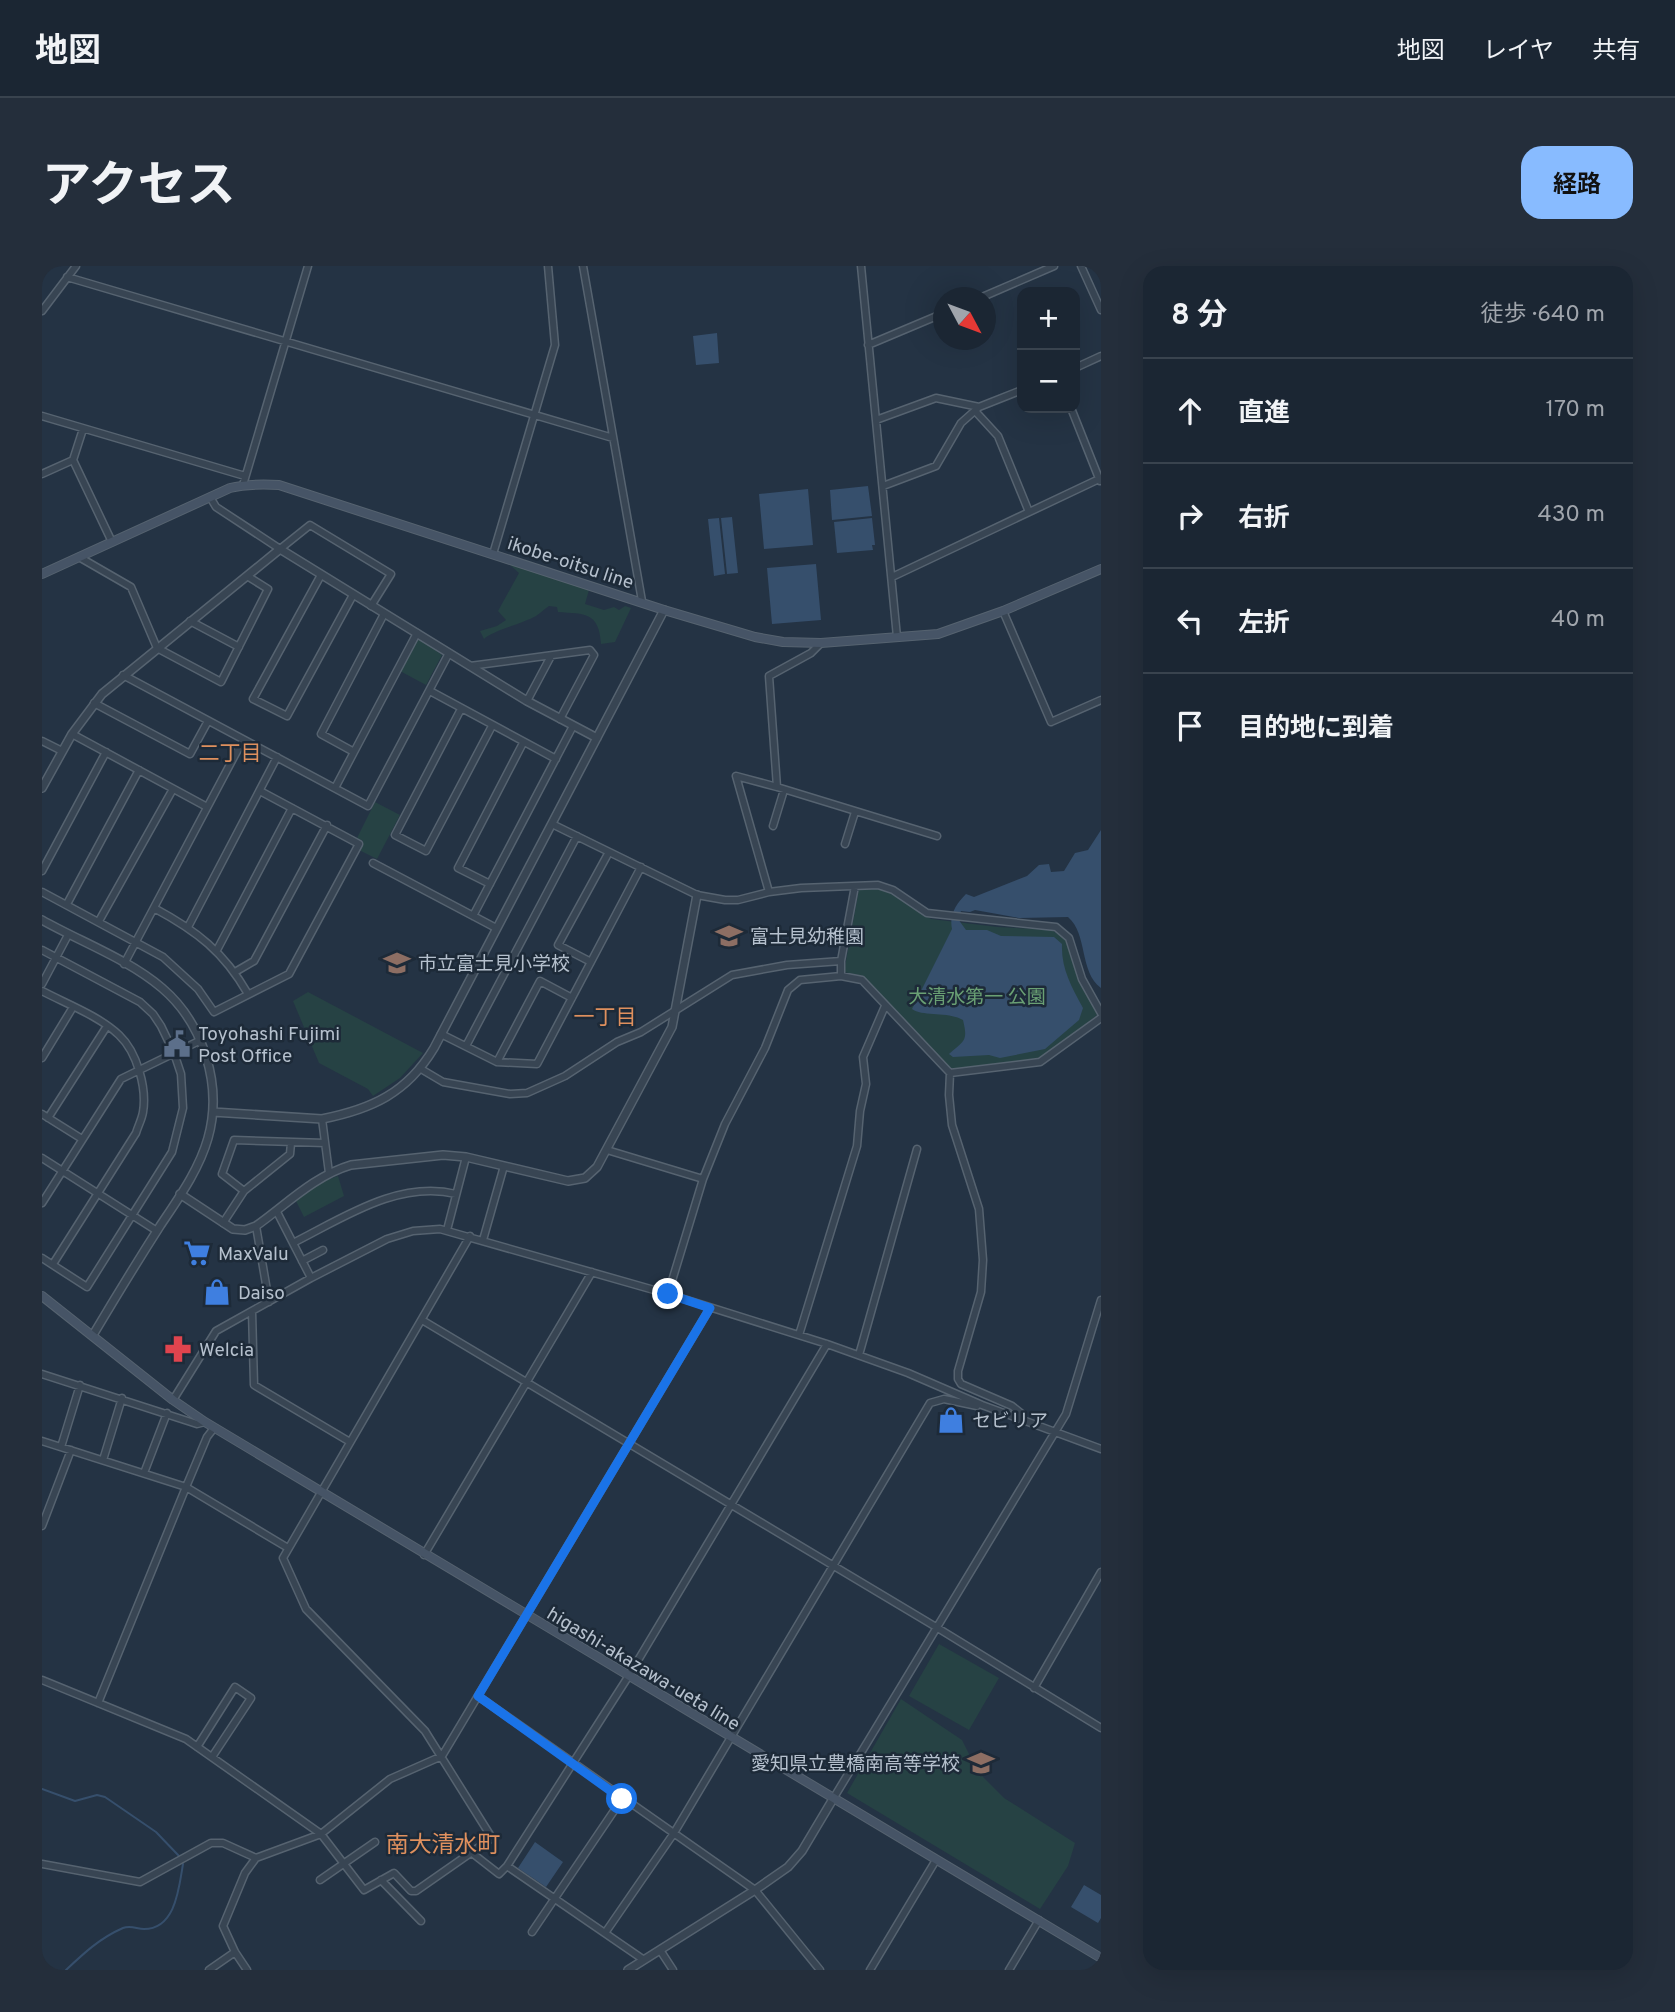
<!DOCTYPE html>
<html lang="ja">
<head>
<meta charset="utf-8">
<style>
  :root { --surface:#1b2633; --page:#242e3b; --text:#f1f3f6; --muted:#a0a5ac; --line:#39434e; --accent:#8bf }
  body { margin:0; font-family:Overpass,"Noto Sans JP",sans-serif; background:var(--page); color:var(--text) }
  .controls { position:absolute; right:21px; top:21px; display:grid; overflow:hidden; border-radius:14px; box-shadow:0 7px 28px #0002 }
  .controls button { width:63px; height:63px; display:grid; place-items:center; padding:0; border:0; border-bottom:2px solid var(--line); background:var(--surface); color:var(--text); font:35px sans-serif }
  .compass { position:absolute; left:891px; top:21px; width:63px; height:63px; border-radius:50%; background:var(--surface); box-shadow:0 7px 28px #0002; rotate:131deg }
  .stop { position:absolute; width:21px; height:21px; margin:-16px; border:5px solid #1a73e8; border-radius:50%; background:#fff }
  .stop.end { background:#1a73e8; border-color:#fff; box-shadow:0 2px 7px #0008 }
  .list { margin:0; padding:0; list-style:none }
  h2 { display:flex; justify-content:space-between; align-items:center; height:91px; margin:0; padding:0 28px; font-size:30px }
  h2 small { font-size:23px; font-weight:400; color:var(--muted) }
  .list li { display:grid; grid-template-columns:46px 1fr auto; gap:21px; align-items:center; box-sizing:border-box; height:105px; padding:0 28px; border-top:2px solid var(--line) }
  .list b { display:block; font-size:26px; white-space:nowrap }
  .list em { font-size:23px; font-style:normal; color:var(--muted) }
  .icon { flex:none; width:38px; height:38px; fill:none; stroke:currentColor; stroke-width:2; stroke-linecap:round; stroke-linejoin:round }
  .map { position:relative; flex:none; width:1059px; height:1704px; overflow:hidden; border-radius:21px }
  header { display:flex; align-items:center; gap:42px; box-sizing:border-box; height:98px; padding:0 35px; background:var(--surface); border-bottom:2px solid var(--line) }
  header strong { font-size:33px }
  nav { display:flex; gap:38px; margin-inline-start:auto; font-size:24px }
  .intro { display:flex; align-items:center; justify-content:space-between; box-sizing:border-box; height:168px; padding:0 42px }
  h1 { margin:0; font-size:49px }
  .button { padding:18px 32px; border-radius:21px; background:var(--accent); color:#111; font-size:24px; font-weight:700 }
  main { display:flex; gap:42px; padding:0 42px }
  aside { flex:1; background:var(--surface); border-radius:21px; box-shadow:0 7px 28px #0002 }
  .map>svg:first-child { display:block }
  .green { fill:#264244 }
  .water { fill:#364f6c }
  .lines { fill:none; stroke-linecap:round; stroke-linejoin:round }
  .stream { stroke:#364f6c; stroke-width:2 }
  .minor-casing { stroke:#566370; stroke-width:9 }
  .tertiary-casing { stroke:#566370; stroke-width:10 }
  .secondary-casing { stroke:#566370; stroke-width:10 }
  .minor { stroke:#384553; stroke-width:6 }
  .tertiary { stroke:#384553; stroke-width:7 }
  .secondary { stroke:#465466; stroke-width:8 }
  .route { stroke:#1a73e8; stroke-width:9 }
  .labels { text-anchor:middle; stroke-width:5; stroke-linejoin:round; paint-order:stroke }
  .street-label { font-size:19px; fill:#b5c0cd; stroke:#1d2a38 }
  .poi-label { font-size:19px; fill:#b5c0cd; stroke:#1d2a38; text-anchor:start }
  .park-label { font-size:19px; fill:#6aa074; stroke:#1d2a38 }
  .neighbourhood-label { font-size:21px; fill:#df905e; stroke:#1d2a38 }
  .quarter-label { font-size:23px; fill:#df905e; stroke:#1d2a38 }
</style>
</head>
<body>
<header>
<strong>地図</strong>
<nav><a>地図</a><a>レイヤ</a><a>共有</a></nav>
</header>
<div class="intro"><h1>アクセス</h1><a class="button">経路</a></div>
<main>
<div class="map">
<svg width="1059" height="1704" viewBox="0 0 1059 1704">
  <rect width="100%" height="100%" fill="#243344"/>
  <path class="green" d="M469,297L547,324L543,338L562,344L572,341L577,344L583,340L589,342L573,376L559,378C557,346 543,348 516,346L515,341L507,340C502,343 499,347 494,350C482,357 450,365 442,373L438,365L455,360L464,354L456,345L477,307L468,299Z
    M378,373L400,389L384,419L358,405L375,374Z
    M333,536L358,549L335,593L317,584L321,575L315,572Z
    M817,623H835L846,626L889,653L956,661L1010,664L1025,675L1036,710L1055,749L997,795L909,804L902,800L821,710L802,706Z
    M266,726L381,787L358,812L331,830L326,823L277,797L251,735Z
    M296,910L302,930L262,951L254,935L276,917Z
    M897,1378L957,1412L927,1464L867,1430Z
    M859,1433L920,1474L936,1506L962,1532L1033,1577L1026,1600L998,1643L805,1527Z"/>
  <path class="water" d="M675,67L677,97L654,99L651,70Z
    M826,220L830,250L790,254L788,224Z
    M766,223L771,279L722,283L717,228Z
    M690,251L696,307L685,308L679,252Z
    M677,252L683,308L672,310L666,253Z
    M830,252L833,279H830L831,284L795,287L792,256Z
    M774,298L779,354L730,358L725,302Z
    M1059,564V722C1037,706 1046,668 1026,651L977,652L933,644L928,646L919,645L916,653L924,664H945L959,670L1012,671L1020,678C1019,702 1029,720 1041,742L1037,754L1003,783L958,792L947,789L911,791L907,788C923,774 926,775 921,754C905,745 881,751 870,743L910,663C907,649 914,638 924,628L932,631L985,610L997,599L1007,598L1009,606L1022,605L1033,587L1046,584Z
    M493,1576L521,1596L504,1621L476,1602Z
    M1042,1619L1059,1629V1652L1056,1657L1029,1641Z"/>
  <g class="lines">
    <path class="stream" d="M0,1523L33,1535L55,1529L63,1531L114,1566L137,1590
      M24,1704C42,1687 58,1672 81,1662C89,1659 95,1663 102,1663C134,1663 137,1621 141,1598"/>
    <defs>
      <path id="minor" d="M541,0L600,335
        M819,0L855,371
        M1039,0L1059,44
        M25,11L571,172
        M938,32L1012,0
        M0,45L34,0
        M826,79L902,47
        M1033,102L1059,90
        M1029,142L1058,215
        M934,146L956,170L987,246
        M0,150L203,210
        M834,154L894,132L937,141
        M31,194L70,276
        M0,208L31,194L41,163
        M201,219L266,0
        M841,220L894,200L919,157L937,141L980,124
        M168,231L174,241L238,283L268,259L349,308L329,340
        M451,288L513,79L506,0
        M37,291L89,321L115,382L179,416L226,323L205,310
        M279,309L211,433L245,450L311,329
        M850,311L1057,213
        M961,345L1009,456L1059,434
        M342,348L279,468L312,486L375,367
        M148,355L197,381
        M428,400L548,384L552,389L518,453
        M81,409L326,540L407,387
        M388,425L514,493
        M485,435L509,390
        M52,437L148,488L166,455
        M419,443L353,569L384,585L450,460
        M30,468L165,541
        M0,475L20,485
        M735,521L895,570
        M293,522L312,486
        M510,558L655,629L683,634H696L727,626L759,622L836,619L851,624L885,647L1014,661L1027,672L1040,713L1059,747
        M731,560L742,524
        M803,578L813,546
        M331,597L454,662
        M0,605L64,486
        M448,618L416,602L481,477
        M0,626L121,691L156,723L172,746L247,708L317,578L218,525
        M727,626L694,510L735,521L727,410L769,387L779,377
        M25,638L97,504
        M112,642C155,665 182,686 206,728
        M431,650L531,460
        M57,655L131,523
        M146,661L235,491
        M0,684L98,736L111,748L119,760L132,787L139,808L141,842L130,886L45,1021L0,992
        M175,684L250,542
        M549,696L516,679L567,586
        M82,698L201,474
        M193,706L212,695L285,559
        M799,710V695L813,620
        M0,718L26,669
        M0,725C25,738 57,750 77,769C95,786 105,822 101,846C100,853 96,860 94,867L11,998
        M399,768L455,796L495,798L599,601
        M424,780L535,570
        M0,792L31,741
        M455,796L498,715L530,732
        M379,803L401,816L468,828L485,827L523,810L575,776L599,766L690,709L745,699L799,695
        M908,807L907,829L910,859L937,943L941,994L939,1026L916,1105V1113L919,1118L970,1140L980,1148L981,1154
        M0,848L40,873
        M6,852L65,760
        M280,853L287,907
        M565,884L661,913
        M0,892L115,965
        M202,925L248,888L249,877
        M0,937L79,813L159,774
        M235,946L269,1012
        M181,957L202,925L180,908L192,874L283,877
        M214,960L227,1036
        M405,964L424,891
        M441,974L462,900
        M251,977C301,952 356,914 414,928
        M260,995L281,984
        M626,1028L661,913L683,858L723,782L746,724L758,714L799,710L820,714L908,807L998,796L1059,752
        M210,1045L212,1119L308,1176
        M380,1054L894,1361L1059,1462
        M757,1069L815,880L818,845L824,818L821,791L843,740
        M817,1089L875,883
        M0,1108L155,1158L163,1156
        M131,1134L174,1065L269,1012L345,973L371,965L398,963L626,1028L785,1078L866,1107L940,1139L1059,1183
        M0,1175L144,1221L246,1282
        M19,1181L38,1119
        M61,1194L80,1132
        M102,1207L125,1147
        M0,1260L29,1184
        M382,1289L550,1006
        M0,1414L144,1473L279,1568L322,1624L352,1607L369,1625H374L450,1572L383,1465L264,1343L241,1292L428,970
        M992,1422L1059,1306
        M436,1430L713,1624L778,1704
        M56,1437L144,1221L165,1171L172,1162
        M155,1481L193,1421L209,1432L170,1491
        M791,1533L1024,1148L1059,1034
        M430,1587L457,1608L465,1600
        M0,1598L98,1616L169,1577H181L214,1592
        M278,1614L333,1576
        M339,1614L379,1655
        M490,1666L580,1533
        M563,1667L632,1567L888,1137L902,1133L935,1140
        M618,1684L631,1704
        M602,1694L465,1600L586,1411L785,1078
        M167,1704L193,1686
        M205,1704L193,1686L181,1660L203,1607L214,1592L279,1568L348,1513L400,1490L668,1042
        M828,1704L894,1594
        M967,1704L997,1654"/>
      <path id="tertiary" d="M0,522L30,468L60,428L238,283L485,435L555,472
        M0,654C39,676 86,693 120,722C161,757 181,819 166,872C157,904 136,933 118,960C95,996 73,1032 51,1069
        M171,846L280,853C330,843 365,827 392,782L622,344
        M138,928L191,963L203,964L214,960C245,938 272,910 309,899L401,889L424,891L526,915L543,912L555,901L630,761L655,629
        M586,1704L713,1624L746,1601L760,1585L791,1533"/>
      <path id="secondary" d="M0,308L188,222C204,218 220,218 237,219L622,344L713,371L741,376L779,377L896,368L961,345L1059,303
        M0,1030L131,1134L163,1156L1059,1692"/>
    </defs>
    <use href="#minor" class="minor-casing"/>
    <use href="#tertiary" class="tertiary-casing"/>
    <use href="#secondary" class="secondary-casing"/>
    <use href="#minor" class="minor"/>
    <use href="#tertiary" class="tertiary"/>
    <use href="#secondary" class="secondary"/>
  </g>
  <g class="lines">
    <path class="route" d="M580,1533L436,1430L668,1042L626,1028"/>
  </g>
  <defs>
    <symbol id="school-bare" viewBox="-9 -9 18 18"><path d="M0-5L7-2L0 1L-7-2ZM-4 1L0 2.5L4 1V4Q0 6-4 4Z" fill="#8d6e63" stroke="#1d2a38" stroke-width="2.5" paint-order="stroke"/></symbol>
    <symbol id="civic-bare" viewBox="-9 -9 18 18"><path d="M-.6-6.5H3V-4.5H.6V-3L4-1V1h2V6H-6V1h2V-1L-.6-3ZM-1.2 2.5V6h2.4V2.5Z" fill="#5c6f8a" stroke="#1d2a38" stroke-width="2.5" paint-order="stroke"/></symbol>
    <symbol id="supermarket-bare" viewBox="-9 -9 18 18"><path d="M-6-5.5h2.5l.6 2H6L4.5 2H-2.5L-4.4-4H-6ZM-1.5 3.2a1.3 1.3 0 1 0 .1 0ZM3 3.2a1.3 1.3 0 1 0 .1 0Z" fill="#3f7fe0" stroke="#1d2a38" stroke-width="2.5" paint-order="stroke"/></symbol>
    <symbol id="shop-bare" viewBox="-9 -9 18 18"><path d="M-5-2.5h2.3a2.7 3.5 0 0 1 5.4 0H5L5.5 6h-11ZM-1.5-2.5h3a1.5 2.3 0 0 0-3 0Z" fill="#3f7fe0" stroke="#1d2a38" stroke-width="2.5" paint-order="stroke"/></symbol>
    <symbol id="pharmacy-bare" viewBox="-9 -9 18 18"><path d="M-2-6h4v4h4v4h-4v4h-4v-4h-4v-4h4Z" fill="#e0444e" stroke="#1d2a38" stroke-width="2.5" paint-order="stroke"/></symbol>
  </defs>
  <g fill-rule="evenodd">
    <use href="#school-bare" x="668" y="651" width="38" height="38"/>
    <use href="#school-bare" x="336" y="678" width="38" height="38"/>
    <use href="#civic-bare" x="116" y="759" width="38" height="38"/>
    <use href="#supermarket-bare" x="136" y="968" width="38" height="38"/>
    <use href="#shop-bare" x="156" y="1007" width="38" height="38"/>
    <use href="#pharmacy-bare" x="117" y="1064" width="38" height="38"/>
    <use href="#shop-bare" x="890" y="1135" width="38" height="38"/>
    <use href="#school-bare" x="920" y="1478" width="38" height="38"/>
  </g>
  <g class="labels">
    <g class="street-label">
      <text transform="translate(529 296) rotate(18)" y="7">ikobe-oitsu line</text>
      <text transform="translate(602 1402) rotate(31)" y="7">higashi-akazawa-ueta line</text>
    </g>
    <g class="poi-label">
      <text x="708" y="677">富士見幼稚園</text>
      <text x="376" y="704">市立富士見小学校</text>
      <text x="156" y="774">Toyohashi Fujimi<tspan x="156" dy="22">Post Office</tspan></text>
      <text x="176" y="994">MaxValu</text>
      <text x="196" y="1033">Daiso</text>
      <text x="157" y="1090">Welcia</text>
      <text x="930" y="1161">セビリア</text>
      <text x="918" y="1504" text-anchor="end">愛知県立豊橋南高等学校</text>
    </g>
    <g class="park-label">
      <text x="935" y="737">大清水第一 公園</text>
    </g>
    <g class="neighbourhood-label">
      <text x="188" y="494">二丁目</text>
      <text x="563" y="758">一丁目</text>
    </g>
    <g class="quarter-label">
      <text x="401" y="1586">南大清水町</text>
    </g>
  </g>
</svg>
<div class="controls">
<button>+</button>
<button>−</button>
</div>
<svg class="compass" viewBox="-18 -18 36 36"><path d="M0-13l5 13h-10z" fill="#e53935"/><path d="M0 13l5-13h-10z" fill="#a0a5ac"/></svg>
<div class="stop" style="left:580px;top:1533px"></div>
<div class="stop end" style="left:626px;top:1028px"></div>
</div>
<aside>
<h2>8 分<small>徒歩 · 640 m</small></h2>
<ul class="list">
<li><svg class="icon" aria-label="ahead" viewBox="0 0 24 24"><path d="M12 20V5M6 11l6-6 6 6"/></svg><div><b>直進</b></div><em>170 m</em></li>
<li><svg class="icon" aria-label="right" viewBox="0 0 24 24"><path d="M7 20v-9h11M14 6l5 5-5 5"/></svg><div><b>右折</b></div><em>430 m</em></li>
<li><svg class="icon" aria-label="left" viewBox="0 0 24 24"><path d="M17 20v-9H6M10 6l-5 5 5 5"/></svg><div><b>左折</b></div><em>40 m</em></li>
<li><svg class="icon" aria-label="arrive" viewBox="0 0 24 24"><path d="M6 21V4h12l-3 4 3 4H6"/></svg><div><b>目的地に到着</b></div></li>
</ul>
</aside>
</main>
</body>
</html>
